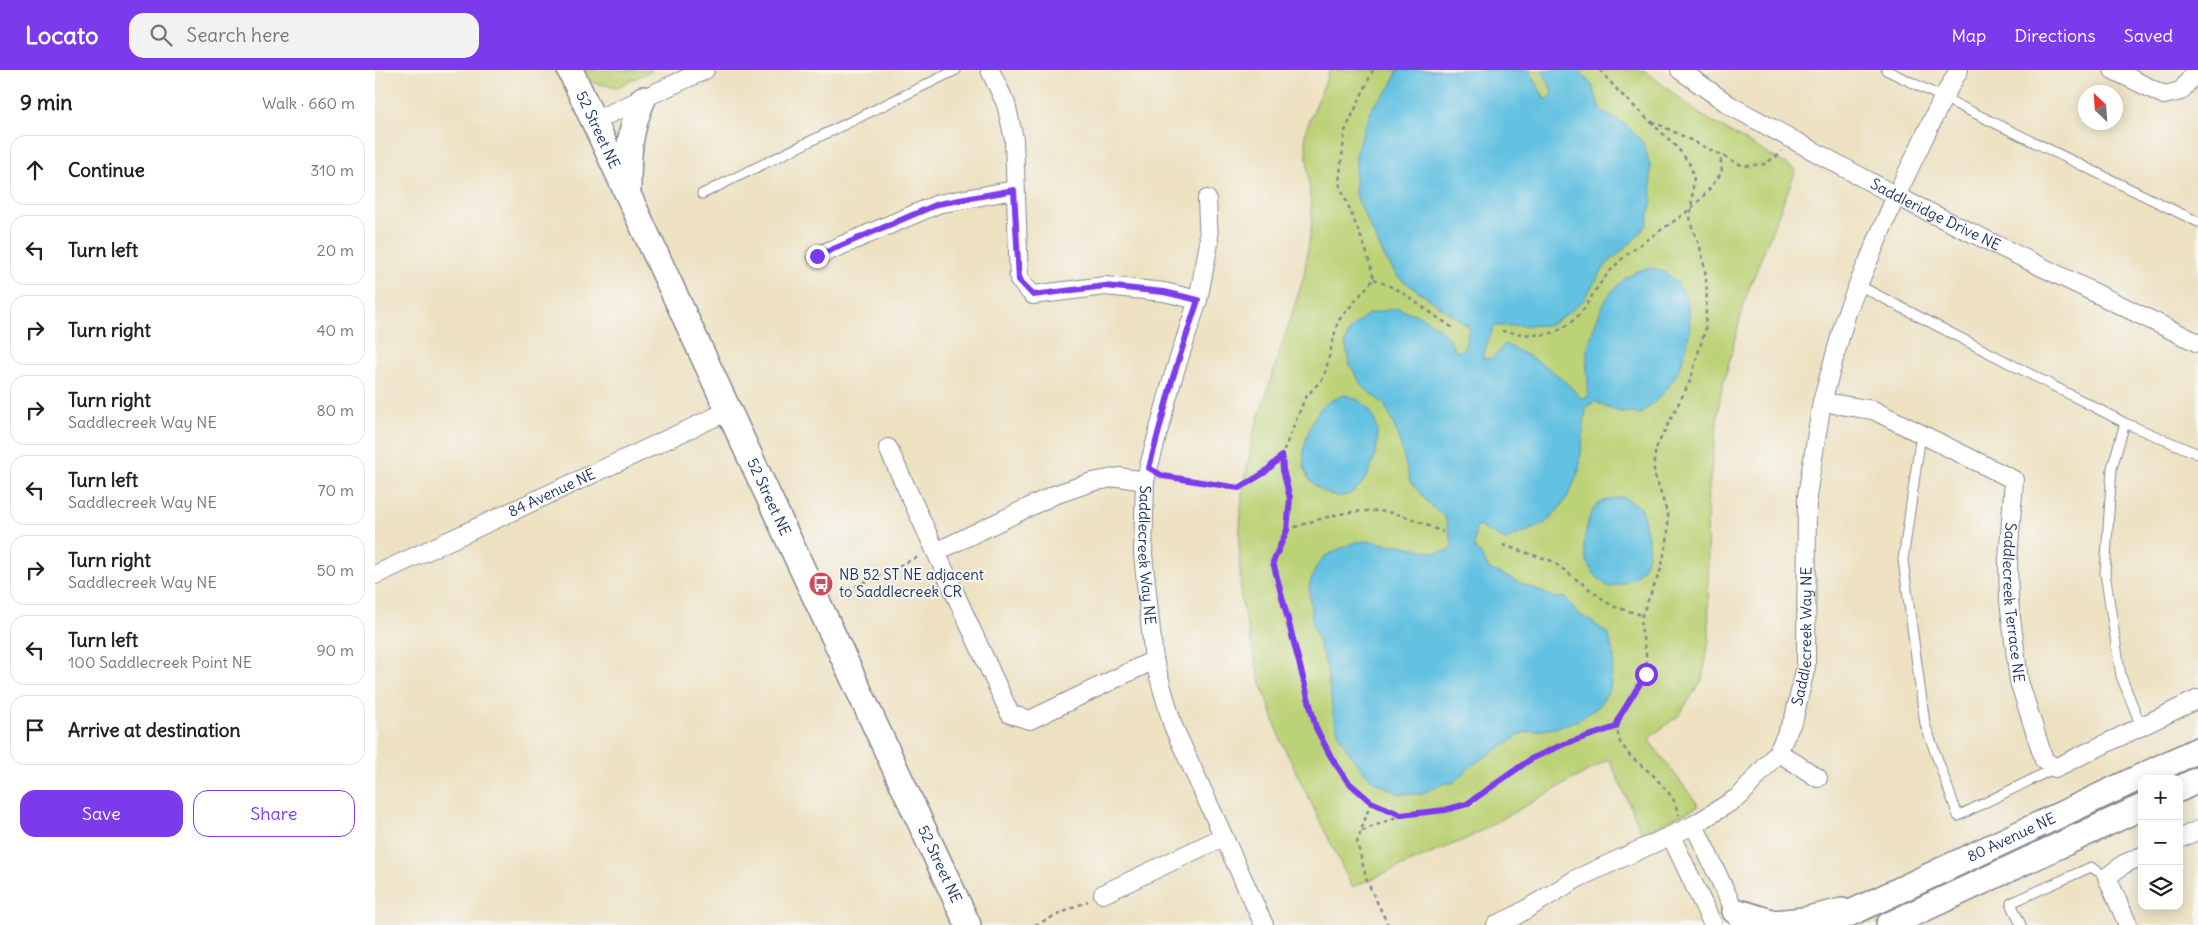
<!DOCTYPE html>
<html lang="en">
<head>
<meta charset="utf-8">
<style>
  :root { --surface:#fff; --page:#f2f2f2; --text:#202124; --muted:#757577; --line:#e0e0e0; --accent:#7c3aed }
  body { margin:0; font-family:Delius,sans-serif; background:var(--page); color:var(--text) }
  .controls { position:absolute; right:15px; bottom:15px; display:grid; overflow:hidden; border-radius:10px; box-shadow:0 2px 12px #0003 }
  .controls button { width:45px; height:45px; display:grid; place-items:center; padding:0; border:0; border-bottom:1px solid var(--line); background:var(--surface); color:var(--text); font:25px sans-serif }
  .compass { position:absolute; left:1703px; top:15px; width:45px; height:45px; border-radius:50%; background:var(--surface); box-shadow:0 2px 12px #0003; rotate:335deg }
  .stop { position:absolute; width:15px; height:15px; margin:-11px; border:4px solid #7c3aed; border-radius:50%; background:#fff }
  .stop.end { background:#7c3aed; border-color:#fff; box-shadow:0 1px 5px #0008 }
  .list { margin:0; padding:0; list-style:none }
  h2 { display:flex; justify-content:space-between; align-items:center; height:65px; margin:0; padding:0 20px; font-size:21px }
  h2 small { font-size:16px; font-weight:400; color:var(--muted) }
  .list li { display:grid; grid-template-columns:32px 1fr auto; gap:15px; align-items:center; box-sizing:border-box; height:70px; margin:0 10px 10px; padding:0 10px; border:1px solid var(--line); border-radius:15px }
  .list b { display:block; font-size:19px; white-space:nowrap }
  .list p { margin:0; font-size:16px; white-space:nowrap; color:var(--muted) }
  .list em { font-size:16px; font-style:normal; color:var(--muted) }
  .actions { display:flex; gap:10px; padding:15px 20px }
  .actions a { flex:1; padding:11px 0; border:1px solid var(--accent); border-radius:15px; text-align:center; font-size:18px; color:var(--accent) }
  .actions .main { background:var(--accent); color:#fff }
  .icon { flex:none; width:28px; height:28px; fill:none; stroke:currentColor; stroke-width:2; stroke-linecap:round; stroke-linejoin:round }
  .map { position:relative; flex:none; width:1823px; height:855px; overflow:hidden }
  header { display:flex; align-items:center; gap:30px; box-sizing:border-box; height:70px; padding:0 25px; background:var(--accent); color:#fff }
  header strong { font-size:24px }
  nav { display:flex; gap:28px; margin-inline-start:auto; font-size:18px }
  .search { width:350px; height:45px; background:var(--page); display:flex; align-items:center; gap:12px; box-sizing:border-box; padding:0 18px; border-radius:15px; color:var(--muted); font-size:19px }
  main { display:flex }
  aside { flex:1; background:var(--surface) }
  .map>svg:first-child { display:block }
  .green { fill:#bcd276; stroke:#6c806a }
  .water { fill:#63c1e1; stroke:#3f78a0 }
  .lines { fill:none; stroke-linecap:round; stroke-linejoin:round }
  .lane-casing { stroke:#848890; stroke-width:11 }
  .street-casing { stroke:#848890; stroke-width:20 }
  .secondary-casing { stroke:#848890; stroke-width:28 }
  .path { stroke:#848890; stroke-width:2.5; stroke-dasharray:4 4; stroke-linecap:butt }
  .lane { stroke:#fff; stroke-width:9 }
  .street { stroke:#fff; stroke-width:18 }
  .secondary { stroke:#fff; stroke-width:25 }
  .route { stroke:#7c3aed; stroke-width:6 }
  .labels { text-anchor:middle; stroke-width:4; stroke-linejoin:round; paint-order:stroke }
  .street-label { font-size:15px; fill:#1b2f5e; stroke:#f6f6f2 }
  .poi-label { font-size:15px; fill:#1b2f5e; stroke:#f6f6f2; text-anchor:start }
</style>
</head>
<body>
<header>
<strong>Locato</strong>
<div class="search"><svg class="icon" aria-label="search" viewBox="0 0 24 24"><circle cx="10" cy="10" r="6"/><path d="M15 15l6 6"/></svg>Search here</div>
<nav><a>Map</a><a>Directions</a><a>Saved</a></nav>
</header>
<main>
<aside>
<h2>9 min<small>Walk · 660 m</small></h2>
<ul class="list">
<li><svg class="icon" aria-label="ahead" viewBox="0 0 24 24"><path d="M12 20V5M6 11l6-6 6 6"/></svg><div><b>Continue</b></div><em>310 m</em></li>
<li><svg class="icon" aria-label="left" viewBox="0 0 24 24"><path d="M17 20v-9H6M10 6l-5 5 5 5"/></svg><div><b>Turn left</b></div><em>20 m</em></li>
<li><svg class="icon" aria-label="right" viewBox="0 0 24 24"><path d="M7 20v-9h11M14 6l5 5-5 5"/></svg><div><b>Turn right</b></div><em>40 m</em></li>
<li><svg class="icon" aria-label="right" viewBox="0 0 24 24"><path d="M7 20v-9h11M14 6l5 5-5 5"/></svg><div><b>Turn right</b><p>Saddlecreek Way NE</p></div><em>80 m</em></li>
<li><svg class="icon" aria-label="left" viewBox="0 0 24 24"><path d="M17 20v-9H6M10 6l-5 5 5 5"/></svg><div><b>Turn left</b><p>Saddlecreek Way NE</p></div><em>70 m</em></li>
<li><svg class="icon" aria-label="right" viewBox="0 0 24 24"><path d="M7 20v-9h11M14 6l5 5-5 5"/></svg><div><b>Turn right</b><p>Saddlecreek Way NE</p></div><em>50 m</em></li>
<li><svg class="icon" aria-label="left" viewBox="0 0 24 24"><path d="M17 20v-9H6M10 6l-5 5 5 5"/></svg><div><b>Turn left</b><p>100 Saddlecreek Point NE</p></div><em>90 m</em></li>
<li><svg class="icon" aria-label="arrive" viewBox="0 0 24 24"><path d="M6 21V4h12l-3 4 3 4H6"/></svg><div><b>Arrive at destination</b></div></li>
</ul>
<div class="actions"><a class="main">Save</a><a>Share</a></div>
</aside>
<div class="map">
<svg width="1823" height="855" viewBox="0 0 1823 855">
  <rect width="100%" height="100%" fill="#f6f6f2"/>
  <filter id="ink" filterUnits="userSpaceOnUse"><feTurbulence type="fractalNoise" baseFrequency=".02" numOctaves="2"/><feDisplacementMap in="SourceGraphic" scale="10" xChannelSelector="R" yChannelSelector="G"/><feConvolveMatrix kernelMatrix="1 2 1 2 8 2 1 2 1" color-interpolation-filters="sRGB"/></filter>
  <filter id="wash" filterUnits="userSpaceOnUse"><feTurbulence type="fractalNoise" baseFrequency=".0096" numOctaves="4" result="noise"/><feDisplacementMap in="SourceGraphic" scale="20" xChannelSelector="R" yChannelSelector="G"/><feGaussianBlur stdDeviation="1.12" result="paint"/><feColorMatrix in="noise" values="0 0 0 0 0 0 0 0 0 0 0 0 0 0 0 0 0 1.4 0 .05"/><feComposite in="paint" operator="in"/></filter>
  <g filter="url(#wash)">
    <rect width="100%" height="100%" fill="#ede1c1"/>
    <path class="green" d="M206,0H278L242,17L218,13Z
      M955,0H1269L1326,45L1421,100L1371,226L1345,327L1332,434L1334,571L1327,610L1304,645L1273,669L1324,736L1267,763L1234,689L1093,768L977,817L907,673L883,604L866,528L864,475L867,425L879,362L929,206L937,151L930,62Z"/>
    <path class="water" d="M1023,0H1154L1170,29H1175L1177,21L1167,0H1203L1217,15L1226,41L1251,55L1268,73L1275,94L1277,130L1272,154L1261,168L1231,195L1207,232L1189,246L1175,255L1119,256L1107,288L1116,289L1124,282L1129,274C1163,290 1181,300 1206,328L1213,327C1214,312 1210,294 1213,278C1216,264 1222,248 1228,235C1237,217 1264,191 1285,200C1331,221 1316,289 1291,320C1284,329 1274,336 1266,344C1249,343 1234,341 1220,331L1211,338L1204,401L1193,426L1182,441L1169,454L1130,470L1103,456L1100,461L1099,478L1105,483L1114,499L1180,528L1190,527L1202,543L1216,551L1233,564L1239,586L1235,619L1223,637L1204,650L1180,658L1148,663L1097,695L1078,713H1070L1046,724H1025L998,711L982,694L965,668L958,644L952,600L937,551L934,516L941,497L950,486L980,472L994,471L1014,475H1026L1059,483L1072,481L1078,476L1070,447L1056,436L1035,411L1023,365L1010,335L988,317L975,295L970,273L976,258L993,244L1022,238L1045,246L1064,258L1076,271L1078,278L1083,282L1090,277L1094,257L1023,207L1009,186L980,124L981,81L998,36L1015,18Z
      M969,325C1027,337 998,424 967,426C956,427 944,420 937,412C919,396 933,353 946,338C953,331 961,329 969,325Z
      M1248,427L1265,437C1278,475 1281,508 1234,517C1211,501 1205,483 1212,456C1214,447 1218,436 1228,431C1234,429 1242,428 1248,427Z"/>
  </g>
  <g filter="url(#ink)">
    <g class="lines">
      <defs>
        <path id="lane" d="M1511,0L1823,152
          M327,124L581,0
          M1483,215L1750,353L1823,384
          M1750,353L1737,398L1730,503L1746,606L1766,656
          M1546,364L1528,490L1550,654L1583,746L1680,698
          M1646,855L1636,833L1716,797L1732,807"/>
        <g id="street">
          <path d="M615,0L631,34L639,69L644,210L658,225L730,216L789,222L823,230"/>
          <path id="s1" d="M1305,0L1356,36L1521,126L1823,273"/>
          <path d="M1738,0L1789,25L1806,21L1822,0"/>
          <path d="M219,51L330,0"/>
          <path id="s2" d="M832,129L834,173L823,230L798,307L770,411L768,484L779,590L798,656L889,855"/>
          <path d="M442,186L563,134L639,120"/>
          <path id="s3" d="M1447,332L1498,340L1639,410L1633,490L1634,531L1644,611L1669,690L1680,698L1823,629"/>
          <path d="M513,378L561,482"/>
          <path d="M770,411L744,407L717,412L679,425L561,482L635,644L655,650L779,590"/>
          <path id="s4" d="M0,505L353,341"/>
          <path d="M1403,682L1443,708"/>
          <path d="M1319,755L1364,850"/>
          <path d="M1296,766L1338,855"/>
          <path d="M1804,769L1823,760"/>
          <path d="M728,824L848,767"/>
          <path id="s5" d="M1121,855L1140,846L1203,808L1319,755L1365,726L1403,682L1419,648L1431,596L1432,426L1447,332L1472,242L1483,215L1521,126L1568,28L1584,0"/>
          <path d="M1753,855L1732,807L1749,794L1767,786"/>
        </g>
        <g id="secondary">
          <path id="s6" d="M195,0L593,855"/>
          <path d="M253,118C253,84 254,61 268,29"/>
          <path d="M1804,719L1823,710"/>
          <path d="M1360,841L1399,853L1429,850L1467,841"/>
          <path id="s7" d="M1450,855L1823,680"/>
          <path d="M1514,855L1767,737"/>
        </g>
      </defs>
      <use href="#lane" class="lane-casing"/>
      <use href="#street" class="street-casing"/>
      <use href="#secondary" class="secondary-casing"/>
      <path class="path" d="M998,0L970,61L964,113L991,180L999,209L963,251L949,307L930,328L909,380L908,400L915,428L912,460L898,492L941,658L956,687L973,711L996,732L1026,745L1070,740L1092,734L1156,689L1189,674L1241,657
        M1225,0L1244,22L1302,77L1314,93L1319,106L1315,152L1325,177L1330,200L1332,220L1330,260L1315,311L1282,376L1279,388V403L1293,445V466L1286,499L1267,545L1266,557L1271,584V604L1245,646L1241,657L1245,672L1255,686L1278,705L1298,728L1304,745
        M1277,51L1368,96L1389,94L1404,85L1406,81
        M999,209L1023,220L1078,258
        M1127,261C1144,263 1168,269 1184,260C1211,246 1213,227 1231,206C1253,178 1287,162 1315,139C1328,128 1337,116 1347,102L1345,83
        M788,406L864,418L889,403L907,386
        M912,460C946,448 981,436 1017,443C1034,446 1052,456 1068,462
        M1128,475L1177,491L1237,536L1267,545
        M466,523L545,486
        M996,732L982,772L992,811L1013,855
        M987,761L1026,745
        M660,855L713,831"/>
      <use href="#lane" class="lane"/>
      <use href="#street" class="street"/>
      <use href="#secondary" class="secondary"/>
    </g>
  </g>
  <g class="lines" filter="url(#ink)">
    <path class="route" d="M442,186L563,134L639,120L644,210L658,225L730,216L789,222L823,230L798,307L774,398L788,406L864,418L889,403L907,386L908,400L915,428L912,460L898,492L941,658L956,687L973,712L996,732L1026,745L1070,740L1092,734L1156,689L1189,674L1241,657L1245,646L1271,604"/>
  </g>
  <defs>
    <symbol id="bus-disc" viewBox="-11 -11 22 22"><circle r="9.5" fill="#d1495b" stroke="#f6f6f2"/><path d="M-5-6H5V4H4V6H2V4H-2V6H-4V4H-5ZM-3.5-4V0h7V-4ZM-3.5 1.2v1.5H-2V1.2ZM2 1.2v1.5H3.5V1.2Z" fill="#fff"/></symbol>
  </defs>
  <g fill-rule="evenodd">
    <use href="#bus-disc" x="432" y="500" width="28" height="28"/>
  </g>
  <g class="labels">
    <g class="street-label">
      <text dy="5" stroke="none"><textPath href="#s6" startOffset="66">52 Street NE</textPath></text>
      <text dy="5" stroke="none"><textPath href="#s1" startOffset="294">Saddleridge Drive NE</textPath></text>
      <text dy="5" stroke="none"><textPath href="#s4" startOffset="195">84 Avenue NE</textPath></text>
      <text dy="5" stroke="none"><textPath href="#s6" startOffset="471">52 Street NE</textPath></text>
      <text dy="5" stroke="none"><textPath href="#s2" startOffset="365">Saddlecreek Way NE</textPath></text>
      <text dy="5" stroke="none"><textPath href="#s3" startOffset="332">Saddlecreek Terrace NE</textPath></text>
      <text dy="5" stroke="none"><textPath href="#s5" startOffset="455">Saddlecreek Way NE</textPath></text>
      <text dy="5" stroke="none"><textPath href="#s7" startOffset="206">80 Avenue NE</textPath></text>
      <text dy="5" stroke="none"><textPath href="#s6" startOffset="876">52 Street NE</textPath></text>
    </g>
    <g class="poi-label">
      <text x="464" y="510">NB 52 ST NE adjacent<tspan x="464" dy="17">to Saddlecreek CR</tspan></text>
    </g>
  </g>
</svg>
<div class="controls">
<button>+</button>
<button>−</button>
<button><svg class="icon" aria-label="layers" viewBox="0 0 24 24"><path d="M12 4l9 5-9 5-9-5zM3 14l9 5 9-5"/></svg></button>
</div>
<svg class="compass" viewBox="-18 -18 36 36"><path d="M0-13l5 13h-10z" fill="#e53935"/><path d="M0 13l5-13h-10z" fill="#757577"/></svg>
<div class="stop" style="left:1271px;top:604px"></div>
<div class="stop end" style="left:442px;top:186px"></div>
</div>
</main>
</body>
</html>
